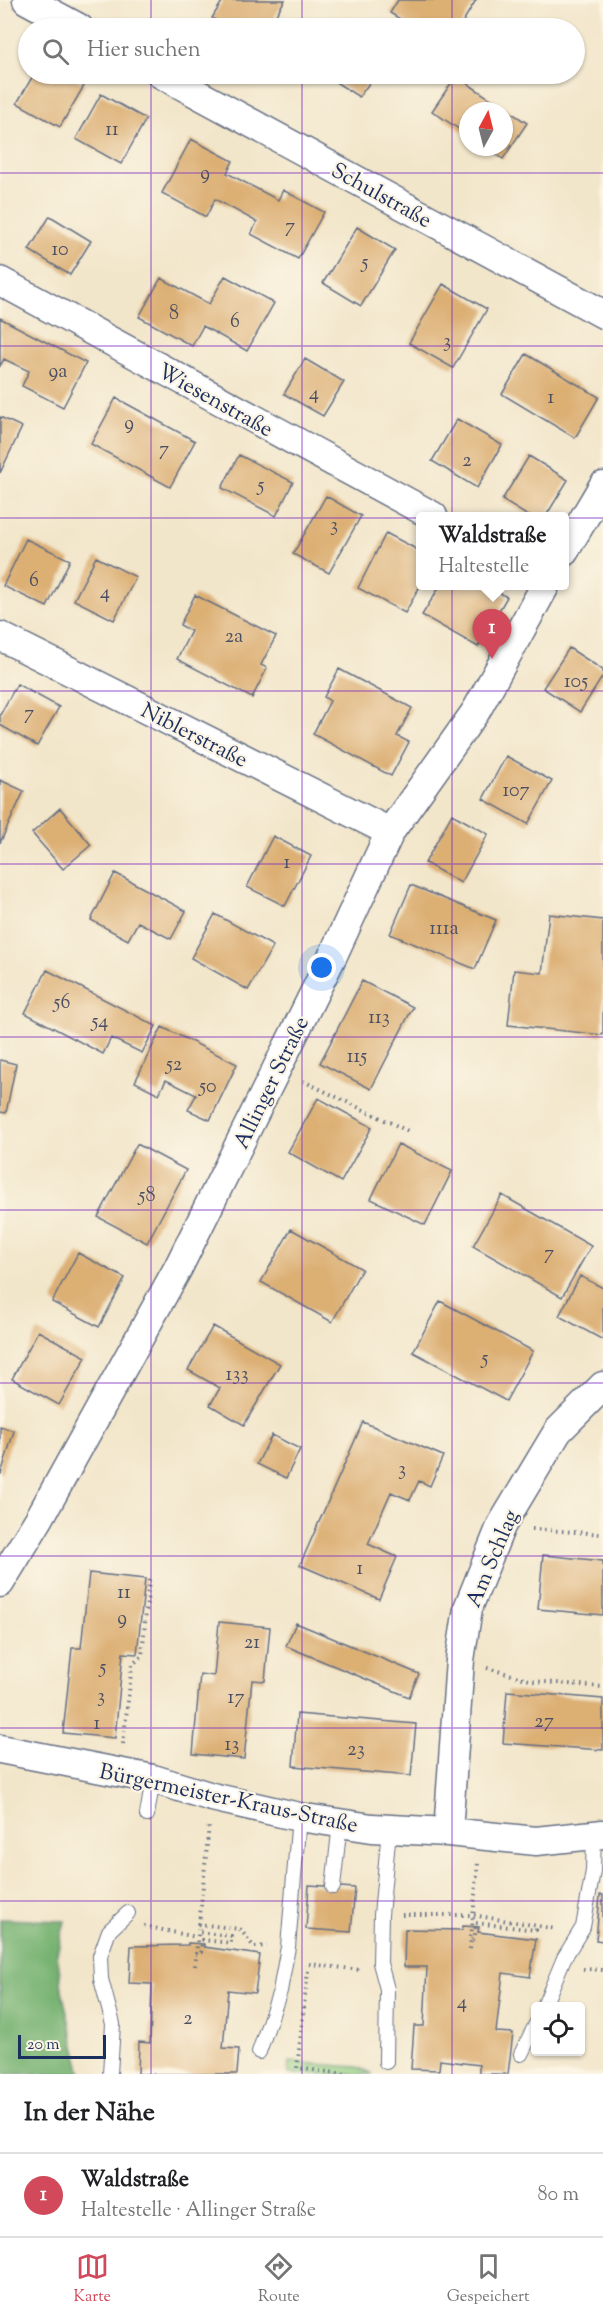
<!DOCTYPE html>
<html lang="de">
<head>
<meta charset="utf-8">
<style>
  :root { --surface:#fff; --page:#f2f2f2; --text:#202124; --muted:#757577; --line:#e0e0e0; --accent:#d1495b }
  body { margin:0; font-family:"Sorts Mill Goudy",serif; background:var(--page); color:var(--text) }
  .controls { position:absolute; right:18px; bottom:18px; display:grid; overflow:hidden; border-radius:6px; box-shadow:0 2px 4px #0004 }
  .controls button { width:54px; height:54px; display:grid; place-items:center; padding:0; border:0; border-bottom:2px solid var(--line); background:var(--surface); color:var(--text); font:30px sans-serif }
  .compass { position:absolute; left:459px; top:102px; width:54px; height:54px; border-radius:50%; background:var(--surface); box-shadow:0 2px 4px #0004; rotate:7deg }
  .scale { position:absolute; left:18px; bottom:15px; width:88px; box-sizing:border-box; padding-left:6px; border:3px solid #1b2f5e; border-top:0; font-size:16px; line-height:21px; white-space:nowrap; color:#1b2f5e; -webkit-text-stroke:4px #fcf5e5; paint-order:stroke }
  .you { position:absolute; left:322px; top:968px; width:21px; height:21px; margin:-15px; border:4px solid #fff; border-radius:50%; background:#1a73e8; box-shadow:0 0 0 9px #1a73e833 }
  .badge { display:grid; place-items:center; width:39px; height:39px; border-radius:50%; background:var(--accent); color:#fff; font-size:20px; font-weight:700 }
  .pin { position:absolute; translate:-50% -50px; filter:drop-shadow(0 2px 3px #0008) }
  .pin::after { content:''; position:absolute; top:32px; width:21px; height:18px; background:inherit; clip-path:polygon(0 0,100% 0,50% 100%) }
  .popup { position:absolute; left:416px; top:512px; width:153px; height:78px; box-sizing:border-box; display:grid; place-content:center; border-radius:6px; background:var(--surface); filter:drop-shadow(0 2px 4px #0005); font-size:20px; white-space:nowrap; color:var(--muted) }
  .popup b { font-size:22px; color:var(--text) }
  .popup::after { content:''; position:absolute; left:50%; top:100%; margin-left:-12px; border:12px solid transparent; border-top-color:var(--surface) }
  .list { margin:0; padding:0; list-style:none }
  h2 { display:flex; justify-content:space-between; align-items:center; height:78px; margin:0; padding:0 24px; font-size:26px }
  h2 small { font-size:20px; font-weight:400; color:var(--muted) }
  .list li { display:grid; grid-template-columns:39px 1fr auto; gap:18px; align-items:center; box-sizing:border-box; height:84px; padding:0 24px; border-top:2px solid var(--line) }
  .list b { display:block; font-size:22px; white-space:nowrap }
  .list p { margin:0; font-size:20px; white-space:nowrap; color:var(--muted) }
  .list em { font-size:20px; font-style:normal; color:var(--muted) }
  .icon { flex:none; width:33px; height:33px; fill:none; stroke:currentColor; stroke-width:2; stroke-linecap:round; stroke-linejoin:round }
  .map { position:relative; flex:none; width:603px; height:2074px; overflow:hidden }
  .search { position:absolute; background:var(--surface); box-shadow:0 2px 4px #0004; left:18px; right:18px; top:18px; height:66px; display:flex; align-items:center; gap:15px; box-sizing:border-box; padding:0 21px; border-radius:33px; color:var(--muted); font-size:22px }
  .sheet { height:162px; background:var(--surface) }
  nav { display:flex; justify-content:space-around; align-items:center; box-sizing:border-box; height:84px; border-top:2px solid var(--line); background:var(--surface); font-size:16px; color:var(--muted) }
  nav a { display:grid; justify-items:center; gap:3px }
  nav .on { color:var(--accent) }
  .map>svg:first-child { display:block }
  .green { fill:#93cf83; stroke:#577f70; stroke-width:1.5 }
  .forest { fill:#76b271; stroke:#487068; stroke-width:1.5 }
  .building { fill:#dcaf73 }
  .lines { fill:none; stroke-linecap:round; stroke-linejoin:round }
  .service-casing { stroke:#666f84; stroke-width:16 }
  .minor-casing { stroke:#666f84; stroke-width:31 }
  .path { stroke:#666f84; stroke-width:4; stroke-dasharray:1.5 4.5; stroke-linecap:butt }
  .service { stroke:#fff; stroke-width:14 }
  .minor { stroke:#fff; stroke-width:28 }
  .grid { fill:none; stroke:#7b2cbf; stroke-width:1.5; stroke-opacity:0.55 }
  .labels { text-anchor:middle; stroke-width:4.5; stroke-linejoin:round; paint-order:stroke }
  .number-label { font-size:20px; fill:#4b4f63 }
  .street-label { font-size:22px; fill:#1b2f5e; stroke:#fcf5e5 }
</style>
</head>
<body>
<div class="map">
<svg width="603" height="2074" viewBox="0 0 603 2074">
  <rect width="100%" height="100%" fill="#fcf5e5"/>
  <filter id="ink" filterUnits="userSpaceOnUse"><feTurbulence type="fractalNoise" baseFrequency=".0167" numOctaves="2"/><feDisplacementMap in="SourceGraphic" scale="12" xChannelSelector="R" yChannelSelector="G"/><feConvolveMatrix kernelMatrix="1 2 1 2 8 2 1 2 1" color-interpolation-filters="sRGB"/></filter>
  <filter id="wash" filterUnits="userSpaceOnUse"><feTurbulence type="fractalNoise" baseFrequency=".008" numOctaves="4" result="noise"/><feDisplacementMap in="SourceGraphic" scale="24" xChannelSelector="R" yChannelSelector="G"/><feGaussianBlur stdDeviation="1.35" result="paint"/><feColorMatrix in="noise" values="0 0 0 0 0 0 0 0 0 0 0 0 0 0 0 0 0 1.4 0 .05"/><feComposite in="paint" operator="in"/></filter>
  <g filter="url(#wash)">
    <rect width="100%" height="100%" fill="#f2e6ca"/>
    <path class="green" d="M289,2062L357,2067L373,2074H288Z"/>
    <path class="forest" d="M0,1919L65,1921L57,1953L63,1996L82,2074H0Z"/>
    <g id="blocks">
      <path class="building" d="M223,0H285L268,28H230L212,18Z
        M398,0H476L459,28H415L390,13Z
        M34,74H66L85,84L60,127L17,103Z
        M323,74H376L359,97Z
        M456,76L527,123L503,159L486,147H504V111H468V135L432,111Z
        M101,94L146,119L121,164L76,139Z
        M191,139L233,161L227,173L278,200L283,190L324,212L298,259L251,234L257,222L215,199L206,217L162,193Z
        M50,216L91,241L70,275L29,250Z
        M357,227L395,250L361,306L323,283Z
        M225,276L274,303L247,351L203,326L192,346L139,317L161,278L209,304Z
        M443,284L487,309L453,368L409,343Z
        M0,318L86,363L63,407L22,386L29,371L4,359L0,366Z
        M526,354L599,397L575,438L502,394Z
        M305,359L344,382L323,416L284,394Z
        M116,398L195,441L170,487L91,444Z
        M0,417L22,427L0,473Z
        M457,419L502,445L477,488L432,461Z
        M239,455L293,482L276,516L222,488Z
        M529,456L568,480L546,516H528L502,500Z
        M326,496L361,516L329,573L293,554Z
        M386,533L420,551V586L405,613L358,588Z
        M26,539L70,560L47,607L3,586Z
        M96,557L136,577L114,620L74,600Z
        M440,586H487L507,597L478,647L422,615Z
        M195,595L276,636L261,665L267,668L252,698L177,659L191,631L180,625Z
        M569,648L603,670V676L580,712L543,688Z
        M339,669L412,708L397,736L409,742L391,776L313,734L330,701L324,697Z
        M17,684L59,707L37,746L0,725V715Z
        M506,756L552,781L528,824L483,799Z
        M0,780L24,791L0,843Z
        M60,808L91,845L63,869L32,833Z
        M452,814L488,834L461,883L425,863Z
        M273,836L311,856L285,906L247,887Z
        M115,873L186,911L171,939L138,922L128,940L91,920Z
        M411,885L496,920L475,969L390,934Z
        M215,914L273,946L248,990L191,958Z
        M549,914L603,920V1035L508,1025L514,970L542,973Z
        M47,970L156,1026L142,1053L111,1038L103,1054L25,1013Z
        M362,981L413,1007L371,1089L320,1063Z
        M162,1027L237,1064L210,1120L188,1110L196,1095L166,1080L159,1094L135,1082Z
        M0,1060L16,1064L6,1113L0,1112Z
        M318,1098L372,1127L341,1182L288,1152Z
        M137,1144L186,1170L147,1243L98,1217Z
        M398,1144L452,1171L425,1225L371,1199Z
        M502,1195L591,1246L562,1297L473,1246Z
        M291,1229L362,1269L332,1322L261,1282Z
        M78,1253L125,1278L99,1327L52,1302Z
        M580,1276L603,1288V1340L559,1316Z
        M440,1301L533,1351L506,1401L413,1352Z
        M213,1326L280,1364L244,1425L210,1405L220,1388L188,1370Z
        M38,1331L86,1357L59,1405L12,1379Z
        M363,1422L443,1456L430,1486L419,1481L410,1500L391,1492L368,1544L397,1557L379,1599L300,1565Z
        M0,1426L14,1431L1,1474H0Z
        M272,1435L300,1449L286,1478L257,1464Z
        M543,1555L603,1561V1615L538,1609Z
        M89,1573L145,1579L137,1654L123,1653L115,1738L63,1733L72,1648H81Z
        M219,1622L270,1627L265,1681L252,1680L244,1759L193,1754L200,1674L214,1676Z
        M296,1623L419,1674L409,1697L286,1646Z
        M507,1691L603,1699V1750L503,1743Z
        M297,1714L416,1724L411,1776L293,1766Z
        M309,1885L355,1888L351,1932L306,1929Z
        M600,1895H603V1941L596,1940Z
        M463,1926L479,1927L478,1932L536,1939L530,1977L503,1973L496,2032L513,2033L508,2074H479V2065L440,2060L439,2070L411,2069L414,2026H424L427,1967H404L405,1929L462,1930Z
        M188,1943L204,1944V1947L260,1955L255,1993L228,1990L223,2048L239,2049L237,2074H138L139,2042L150,2043L152,1984L129,1983L131,1946L188,1945Z"/>
    </g>
  </g>
  <g filter="url(#ink)">
    <use href="#blocks" fill-opacity="0" stroke="#666f84" stroke-width="1.5"/>
    <g class="lines">
      <defs>
        <path id="service" d="M147,1815L153,1779
          M333,1887L340,1823
          M544,2006L564,1958L583,1927L593,1871L594,1835
          M259,2052L280,1991L288,1947L299,1817
          M521,2054L536,2024
          M386,2062L387,1989L380,1963L381,1915L389,1830
          M110,2074L113,2024L101,1979L100,1956L109,1931L128,1913"/>
        <path id="minor" d="M27,0L79,28
          M161,74L603,314
          M0,281L433,516
          M564,552L603,486
          M0,636L390,832
          M0,1583L39,1519L178,1268L333,955L390,832L476,711L545,586
          M0,1749L153,1779L212,1797L299,1817L372,1828L448,1832L536,1841L603,1834
          M448,1832L460,1660L468,1608L501,1526L558,1431L603,1386"/>
      </defs>
      <use href="#service" class="service-casing"/>
      <use href="#minor" class="minor-casing"/>
      <path class="path" d="M303,1081L408,1131
        M532,1529L603,1534
        M487,1668L533,1681L603,1687
        M123,1744L132,1665L142,1656L149,1579
        M402,1915H473L556,1929
        M198,1924L240,1929L254,1947L267,1946
        M144,1926L196,1937
        M472,1940L475,1935L476,1923L536,1930V1926
        M470,1949L478,1863
        M195,1954L201,1952L202,1940L231,1943V1936L197,1932
        M309,1964L361,1970
        M195,1966L209,1825
        M583,1969L603,1970
        M308,1971L297,2068L346,2074"/>
      <use href="#service" class="service"/>
      <use href="#minor" class="minor"/>
    </g>
  </g>
  <path class="grid" d="M151,0V28M302,0V28M452,0V28M151,74V2074M302,74V2074M452,74V2074M0,173H603M0,346H603M0,518H603M0,691H603M0,864H603M0,1037H603M0,1210H603M0,1383H603M0,1556H603M0,1728H603M0,1901H603"/>
  <g class="labels">
    <g class="number-label">
      <text x="112" y="135">11</text>
      <text x="205" y="179">9</text>
      <text x="290" y="232">7</text>
      <text x="60" y="255">10</text>
      <text x="365" y="268">5</text>
      <text x="174" y="319">8</text>
      <text x="235" y="327">6</text>
      <text x="447" y="347">3</text>
      <text x="58" y="377">9a</text>
      <text x="314" y="399">4</text>
      <text x="551" y="403">1</text>
      <text x="129" y="429">9</text>
      <text x="164" y="455">7</text>
      <text x="467" y="466">2</text>
      <text x="261" y="491">5</text>
      <text x="334" y="531">3</text>
      <text x="34" y="586">6</text>
      <text x="105" y="598">4</text>
      <text x="234" y="642">2a</text>
      <text x="576" y="687">105</text>
      <text x="29" y="719">7</text>
      <text x="516" y="796">107</text>
      <text x="287" y="868">1</text>
      <text x="444" y="934">111a</text>
      <text x="62" y="1008">56</text>
      <text x="379" y="1023">113</text>
      <text x="100" y="1027">54</text>
      <text x="357" y="1062">115</text>
      <text x="174" y="1070">52</text>
      <text x="208" y="1092">50</text>
      <text x="147" y="1201">58</text>
      <text x="549" y="1259">7</text>
      <text x="485" y="1364">5</text>
      <text x="237" y="1380">133</text>
      <text x="402" y="1475">3</text>
      <text x="360" y="1574">1</text>
      <text x="124" y="1598">11</text>
      <text x="122" y="1624">9</text>
      <text x="252" y="1648">21</text>
      <text x="103" y="1673">5</text>
      <text x="101" y="1702">3</text>
      <text x="236" y="1703">17</text>
      <text x="544" y="1727">27</text>
      <text x="97" y="1729">1</text>
      <text x="232" y="1750">13</text>
      <text x="356" y="1755">23</text>
      <text x="462" y="2008">4</text>
      <text x="188" y="2024">2</text>
    </g>
    <g class="street-label">
      <text transform="translate(382 194) rotate(29)" y="8">Schulstraße</text>
      <text transform="translate(216 399) rotate(29)" y="8">Wiesenstraße</text>
      <text transform="translate(195 734) rotate(27)" y="8">Niblerstraße</text>
      <text transform="translate(270 1082) rotate(-64)" y="8">Allinger Straße</text>
      <text transform="translate(491 1558) rotate(-67)" y="8">Am Schlag</text>
      <text transform="translate(229 1797) rotate(12)" y="8">Bürgermeister-Kraus-Straße</text>
    </g>
  </g>
</svg>
<div class="controls">
<button><svg class="icon" aria-label="locate" viewBox="0 0 24 24"><circle cx="12" cy="12" r="6"/><path d="M12 2v4M12 18v4M2 12h4M18 12h4"/></svg></button>
</div>
<svg class="compass" viewBox="-18 -18 36 36"><path d="M0-13l5 13h-10z" fill="#e53935"/><path d="M0 13l5-13h-10z" fill="#757577"/></svg>
<div class="scale">20 m</div>
<div class="you"></div>
<div class="pin badge" style="left:492px;top:659px">1</div>
<div class="popup"><b>Waldstraße</b>Haltestelle</div>
<div class="search"><svg class="icon" aria-label="search" viewBox="0 0 24 24"><circle cx="10" cy="10" r="6"/><path d="M15 15l6 6"/></svg>Hier suchen</div>
</div>
<section class="sheet">
<h2>In der Nähe<small></small></h2>
<ul class="list">
<li><span class="badge">1</span><div><b>Waldstraße</b><p>Haltestelle · Allinger Straße</p></div><em>80 m</em></li>
</ul>
</section>
<nav>
<a class="on"><svg class="icon" aria-label="map" viewBox="0 0 24 24"><path d="M3 6l6-2 6 2 6-2v14l-6 2-6-2-6 2zM9 4v14M15 6v14"/></svg>Karte</a>
<a><svg class="icon" aria-label="directions" viewBox="0 0 24 24"><path d="M12 3l9 9-9 9-9-9zM9 14v-3h6M13 9l2 2-2 2"/></svg>Route</a>
<a><svg class="icon" aria-label="saved" viewBox="0 0 24 24"><path d="M7 4h10v16l-5-4-5 4z"/></svg>Gespeichert</a>
</nav>
</body>
</html>
